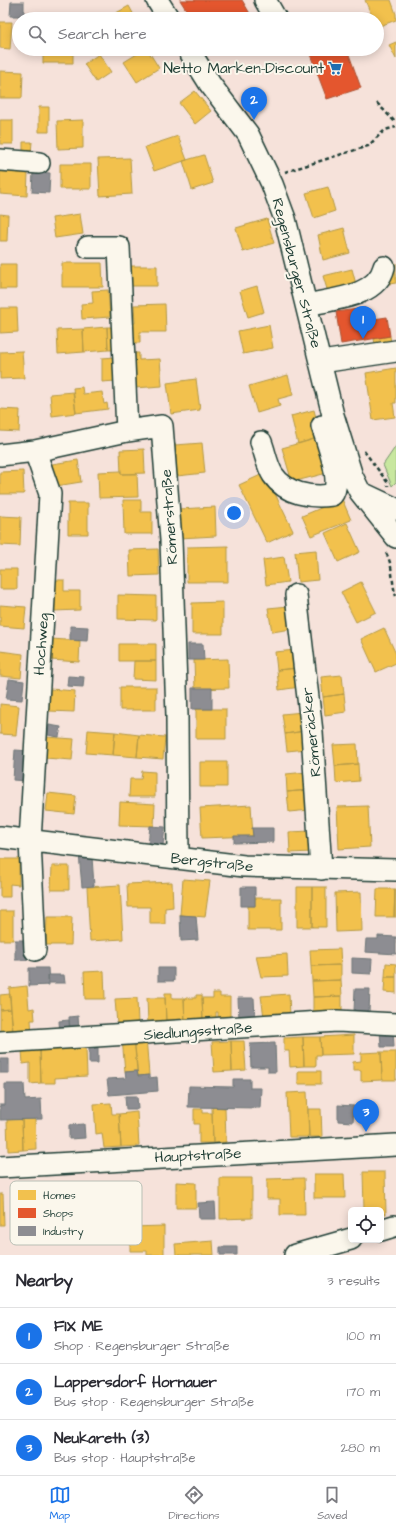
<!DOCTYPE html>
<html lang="en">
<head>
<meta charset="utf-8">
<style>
  :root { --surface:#fff; --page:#f7f7f7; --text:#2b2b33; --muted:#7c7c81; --line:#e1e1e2; --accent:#1a73e8 }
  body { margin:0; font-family:"Architects Daughter",sans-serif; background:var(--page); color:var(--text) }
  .controls { position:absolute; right:12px; bottom:12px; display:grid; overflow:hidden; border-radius:6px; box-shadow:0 2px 10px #0003 }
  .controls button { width:36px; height:36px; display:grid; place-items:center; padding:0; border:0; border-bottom:1px solid var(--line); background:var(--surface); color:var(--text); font:20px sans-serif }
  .you { position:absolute; left:234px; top:513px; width:14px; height:14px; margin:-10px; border:3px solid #fff; border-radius:50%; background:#1a73e8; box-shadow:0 0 0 6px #1a73e833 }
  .badge { display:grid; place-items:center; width:26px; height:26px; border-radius:50%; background:var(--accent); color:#fff; font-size:13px; font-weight:700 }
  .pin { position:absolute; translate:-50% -33px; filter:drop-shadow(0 1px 2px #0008) }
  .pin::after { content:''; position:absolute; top:21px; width:14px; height:12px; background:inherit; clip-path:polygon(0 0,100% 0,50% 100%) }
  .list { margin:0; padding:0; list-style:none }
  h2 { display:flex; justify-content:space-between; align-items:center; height:52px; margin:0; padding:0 16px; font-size:17px }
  h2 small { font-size:13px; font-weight:400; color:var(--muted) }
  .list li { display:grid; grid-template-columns:26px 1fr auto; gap:12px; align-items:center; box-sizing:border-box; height:56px; padding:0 16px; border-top:1px solid var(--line) }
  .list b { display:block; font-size:15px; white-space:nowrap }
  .list p { margin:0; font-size:13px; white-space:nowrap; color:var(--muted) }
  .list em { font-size:13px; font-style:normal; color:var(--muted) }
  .icon { flex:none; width:22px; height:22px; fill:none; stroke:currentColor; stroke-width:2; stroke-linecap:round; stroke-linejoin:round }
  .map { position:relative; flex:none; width:396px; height:1255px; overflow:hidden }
  .search { position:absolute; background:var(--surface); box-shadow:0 2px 10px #0003; left:12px; right:12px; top:12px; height:44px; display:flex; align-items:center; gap:10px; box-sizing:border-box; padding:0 14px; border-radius:22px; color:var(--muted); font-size:15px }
  .sheet { height:220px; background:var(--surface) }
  nav { display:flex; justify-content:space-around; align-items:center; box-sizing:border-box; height:56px; border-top:1px solid var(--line); background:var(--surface); font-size:11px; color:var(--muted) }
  nav a { display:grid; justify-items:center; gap:2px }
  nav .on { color:var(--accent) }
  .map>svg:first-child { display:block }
  .green { fill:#c8e79f; stroke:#74926a }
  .homes { fill:#f2c14e; stroke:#b39946 }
  .shops { fill:#e4572e; stroke:#a94f30 }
  .industry { fill:#8d8d92; stroke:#6c7576 }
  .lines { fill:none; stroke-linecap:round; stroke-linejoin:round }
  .minor-casing { stroke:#1f3d34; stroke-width:24 }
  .path { stroke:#1f3d34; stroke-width:2.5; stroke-dasharray:4 3; stroke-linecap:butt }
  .minor { stroke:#fbf7ec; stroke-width:21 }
  .labels { text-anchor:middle; stroke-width:4; stroke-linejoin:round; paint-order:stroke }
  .poi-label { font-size:15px; fill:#1f3d34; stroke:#fbf7ec; text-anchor:end }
  .street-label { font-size:15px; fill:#1f3d34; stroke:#fbf7ec }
  .key { fill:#fbf7ec; stroke:#b9bfb5; stroke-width:1 }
  .key-label { font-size:11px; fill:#1f3d34 }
</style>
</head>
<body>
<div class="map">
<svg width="396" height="1255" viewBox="0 0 396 1255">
  <rect width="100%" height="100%" fill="#f6e2da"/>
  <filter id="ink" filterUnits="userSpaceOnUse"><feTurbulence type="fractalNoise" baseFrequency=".025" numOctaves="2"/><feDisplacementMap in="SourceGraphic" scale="8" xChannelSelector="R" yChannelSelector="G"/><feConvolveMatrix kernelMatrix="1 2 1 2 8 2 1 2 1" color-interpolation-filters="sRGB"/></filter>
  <g filter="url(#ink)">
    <path class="green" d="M396,446V482L392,486L383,465Z"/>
    <path class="homes" d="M365,0H391L396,14V20L377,27V19H373Z
      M129,6L136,19H105Z
      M0,22H12L10,49L0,48Z
      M396,42V59L389,45Z
      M43,49H73V63H43Z
      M145,49H147L159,68L137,82L124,62Z
      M99,54L111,72L96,82L84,64Z
      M0,71L23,72L22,98H0Z
      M195,91L211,111L195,124L179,103Z
      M39,107H49V132H39Z
      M0,120H13V144H0Z
      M83,120V148L58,149L57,121Z
      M178,136L187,160L154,171L145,147Z
      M23,142H32L31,153L23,152Z
      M204,155L213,183L192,190L183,161Z
      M130,158L132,194L100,196L98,159Z
      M60,164H91V189H60Z
      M0,171L28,173L27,196L0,194Z
      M328,187L335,211L314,218L306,193Z
      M0,214L8,215L7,241H0Z
      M80,214L83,234L55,238L52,218Z
      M267,219L274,243L243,252L236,228Z
      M344,228L350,253L323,260L318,235Z
      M62,263H102L103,287H62Z
      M396,263V283L389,284L386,264Z
      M0,264H16V289H0Z
      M130,266H157V286H130Z
      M352,269L358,292L330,299L323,276Z
      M257,286L264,312L248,317L240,291Z
      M108,290L110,317L82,319L81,304L93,303L92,291Z
      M165,304L166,332H140V343H126V324L135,323L134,305Z
      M0,308H17L18,332L0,333Z
      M269,325L273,348L243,354L238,331Z
      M107,327L108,350L84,352L83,329Z
      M107,327H114L116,350H108Z
      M83,329L84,352L58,354L57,330Z
      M390,336L392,350L377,353L374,339Z
      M22,351L24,378L0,379V352Z
      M127,353H139V360L160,359L162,386L135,388Z
      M115,357L116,381L102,382V358Z
      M396,368V403H393L395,417L373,420L366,373Z
      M288,375L293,395L278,399L280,406L257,413L249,386Z
      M196,379L200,410L171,414L167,383Z
      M82,387L83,394L102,392L104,404L107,403L108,409L76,413L73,388Z
      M73,392L76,413L52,416L50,394Z
      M0,409L20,410L19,432L0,431Z
      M314,410L321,437L298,444L291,416Z
      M321,437L331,472L292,482L282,448Z
      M202,443L205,473L177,476L175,445Z
      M144,449L145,473L121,474L120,450Z
      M78,460L81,482L56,486L52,464Z
      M23,471L24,494H0V472Z
      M121,471V474H137L138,497L99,498L98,472Z
      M265,473L293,531L267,543L239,485Z
      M342,499L351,520L311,536L302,516Z
      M123,500H141V512H152V534H124Z
      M68,503H88V534H68Z
      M215,507L216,536L180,538L179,509Z
      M0,516L21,517L20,546L0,545Z
      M347,523L360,552L338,562L325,533Z
      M228,546V582H187V547Z
      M158,549L159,575L130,576L129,550Z
      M316,550L318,580L298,582L295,552Z
      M284,557L288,582L266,585L263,560Z
      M0,569H17V589H0Z
      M53,580H64V591H80V610L54,611Z
      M361,582L376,612L356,622L341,592Z
      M118,595L156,596V620L118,619Z
      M223,602V634H192V603Z
      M0,605L26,607L24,628L0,626Z
      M289,606L292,629L272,632L268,608Z
      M384,628L396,654V663L376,672L361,639Z
      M52,639L80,641L79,662L51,660Z
      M119,644H156V661H119Z
      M296,650L298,668L277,670L275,652Z
      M0,651L23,654L21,678L0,676Z
      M228,659L229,688L195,689L194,660Z
      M134,661H156V680L133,679Z
      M298,668L300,687L279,690L277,670Z
      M342,675L344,694L323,697L321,677Z
      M120,687H156V710H120Z
      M50,689L75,691L74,712L49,711Z
      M344,694L346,712L325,715L323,697Z
      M0,704L19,706L16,735L0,734Z
      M196,709H226V739H196Z
      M303,712L305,731L285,734L282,714Z
      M88,730L115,732L113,755L86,753Z
      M305,731L307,749L287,751L285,734Z
      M115,732L139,735L137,757L113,755Z
      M139,735L165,737L163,759L137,757Z
      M46,737L74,739L72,760L45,758Z
      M357,744L358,764L335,766L333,745Z
      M200,762H227V787H200Z
      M358,764L359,781L336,783L335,766Z
      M142,771L155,772V797H129L130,779H141Z
      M307,772L309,790L287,792L286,774Z
      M309,790L310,810L289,812L287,792Z
      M48,793L76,796L74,814L46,811Z
      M120,802L155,804L154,826L119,825Z
      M251,805L253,836L202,838L200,808Z
      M368,806L370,847L339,849L337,807Z
      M311,831L312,852L290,853L289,832Z
      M0,859H19V885L10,884V897H0Z
      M52,866H69V890H51Z
      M183,879L210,881L205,917L180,915Z
      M172,882L173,907L165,908V924H150V907H128L127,884Z
      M120,885L123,939L90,941L87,887Z
      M297,887H312V927H297Z
      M312,887H326V927H312Z
      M377,889H395L394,917H376Z
      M395,889H396V917H394Z
      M361,892L362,931L336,932L335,893Z
      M255,898H281V930H248V906H255Z
      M0,911H13V940H0Z
      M47,917H72L71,945H46Z
      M340,949L341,965L311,966L310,950Z
      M287,954L288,976L261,977L256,956Z
      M386,963L396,964V977H385Z
      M341,965V980L312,981L311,966Z
      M104,971L105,999H85L84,972Z
      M385,977H396V993L384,992Z
      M341,980L342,996L313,997L312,981Z
      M27,986L29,1009L34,1008L35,1020H31L32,1034L13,1036L9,988Z
      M165,993H172V998H184L185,1023H166Z
      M213,993H220V997H230V1018H218V1012H216V1022H203L202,998H213Z
      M10,994L11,1009L0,1010V995Z
      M289,994L290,1016L264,1017L261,996Z
      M196,995H202L203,1022L185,1023L184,998H196Z
      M342,996V1014L313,1015V997Z
      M137,998L138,1024L117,1025L115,999Z
      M147,998H165L166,1023H148Z
      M11,1009L13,1030L0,1031V1010Z
      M354,1035V1054L321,1055L320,1037Z
      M146,1036L149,1075L138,1076L134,1037Z
      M134,1037L137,1071L125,1072L122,1038Z
      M303,1037L304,1066L290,1067L289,1051H284V1038Z
      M303,1037H320L321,1055H316V1066H304Z
      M231,1041L232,1071L214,1072L212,1042Z
      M231,1041H244L246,1070L232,1071Z
      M86,1048L87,1076L55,1078V1083H41L40,1050Z
      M22,1050H40L41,1083L30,1084V1063L23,1064Z
      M381,1052L382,1080L361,1081V1070H353V1062L361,1061V1053Z
      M381,1052H396V1080H382Z
      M298,1071H321V1084H298Z
      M307,1092L309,1137H289L287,1093Z
      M111,1103L112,1114H119L121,1147L104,1148L102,1133L96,1134L94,1104Z
      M212,1107L225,1108L226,1142L213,1143Z
      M194,1109H203V1113H212L213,1143H199V1124H194Z
      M308,1109H321L322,1137H309Z
      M137,1112L139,1146L121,1147L119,1114Z
      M22,1119L23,1150L8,1151L7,1120Z
      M22,1119H35L36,1149L23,1150Z
      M363,1172H385L386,1214H381V1210H364Z
      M314,1174H344L345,1198H314Z
      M220,1178H252V1218L220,1219Z
      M304,1178L305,1215H280V1199H267V1179Z
      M176,1182L196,1183V1208H176Z
      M0,1194H3L4,1225H0Z
      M164,1226V1255H147V1251H130V1227Z
      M213,1241L214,1255H176L175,1244Z"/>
    <path class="shops" d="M180,0H242L252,17L248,19H235L232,14L224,19H211L209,16L204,19H192Z
      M308,49H347L361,88L327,99Z
      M365,308L367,320L387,317L390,336L341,344L336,312Z"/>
    <path class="industry" d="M11,2H24V16H10Z
      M33,172L50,173L49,193L32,192Z
      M70,626L88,627L87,641L70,640Z
      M188,644H203L204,660H188Z
      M68,676L84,677L83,687L67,686Z
      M9,679L24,681L22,700L6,699Z
      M192,688H212V709H192Z
      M49,725L61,727L59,737L48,735Z
      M15,750L29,751L27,781L13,780Z
      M150,826L165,827L163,845L148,844Z
      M252,828H273V842L234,843V836H253Z
      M79,854L92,857L94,886L82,887Z
      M241,887H255V906H241Z
      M180,915L196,916L198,940L181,941Z
      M378,936L396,937V954L365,952L366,939H378Z
      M15,940H27V960H15Z
      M352,958L372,959L371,974L352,973Z
      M29,968H48L49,985L29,986Z
      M158,968H174V981H158Z
      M48,975H64L65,983H48Z
      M355,989H370L369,1012L354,1011Z
      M238,998H254L255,1018L239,1019Z
      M78,1016L79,1031H70L69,1017Z
      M69,1020L70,1034L60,1035L59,1021Z
      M380,1030H393L394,1047H381Z
      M275,1043L276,1072H268V1067H251L250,1044Z
      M98,1048V1063H89V1049Z
      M0,1059H9V1073H0Z
      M137,1071L138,1076L149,1075V1078L157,1077L158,1091L109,1095L107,1079L126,1078L125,1072Z
      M233,1079H250V1088H261L260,1108L188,1107L189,1086L233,1087Z
      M5,1084H24L25,1100L41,1099L42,1119L0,1120V1105H5Z
      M125,1096H137L138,1109H126Z
      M338,1105L354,1106L353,1122L338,1121Z
      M84,1124L85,1138L69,1139V1125Z
      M215,1202L216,1219H199L198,1203Z
      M220,1247H237V1255H220Z"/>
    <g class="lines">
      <defs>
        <path id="minor" d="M157,0L169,19
          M265,0L276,19
          M188,49L210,84L248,134L272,184L285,219L333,415L352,476L360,492L396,537
          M0,160L39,163
          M88,247H119L127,431L162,426L171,540L177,716L178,858
          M306,305C333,299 377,297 384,267
          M321,362L396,351
          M261,442C265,452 267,466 273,475C286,494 311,498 332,495C343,482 327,442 322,426
          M35,451L50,494L30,841L35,950
          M0,455L35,451L127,431
          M360,492L396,509
          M296,595L312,732L321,869
          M0,837L244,866L396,870
          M0,1042L337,1021L396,1024
          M0,1167L396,1145
          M381,1230L394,1226
          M295,1255L351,1239"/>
      </defs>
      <use href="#minor" class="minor-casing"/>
      <path class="path" d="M377,103L396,123
        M285,172L368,146L385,130L396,127
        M364,451L388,483V486
        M386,553C394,567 391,582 396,596"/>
      <use href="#minor" class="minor"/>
    </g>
  </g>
  <defs>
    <symbol id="supermarket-bare" viewBox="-9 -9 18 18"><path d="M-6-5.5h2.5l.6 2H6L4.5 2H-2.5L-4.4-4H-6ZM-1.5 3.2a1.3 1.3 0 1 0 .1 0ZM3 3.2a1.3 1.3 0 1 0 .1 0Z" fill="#1f6fb2" stroke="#fbf7ec" stroke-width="2.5" paint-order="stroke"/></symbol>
  </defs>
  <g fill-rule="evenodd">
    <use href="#supermarket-bare" x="325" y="58" width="20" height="20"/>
  </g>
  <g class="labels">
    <g class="poi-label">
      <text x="324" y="73">Netto Marken-Discount</text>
    </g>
    <g class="street-label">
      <text transform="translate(297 273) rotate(75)" y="5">Regensburger Straße</text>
      <text transform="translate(169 517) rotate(-94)" y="5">Römerstraße</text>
      <text transform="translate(41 644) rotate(-86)" y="5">Hochweg</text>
      <text transform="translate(311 732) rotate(-96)" y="5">Römeräcker</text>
      <text transform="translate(212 862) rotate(6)" y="5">Bergstraße</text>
      <text transform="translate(198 1031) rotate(-4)" y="5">Siedlungsstraße</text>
      <text transform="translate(198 1155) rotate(-3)" y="5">Hauptstraße</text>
    </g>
  </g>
  <rect x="10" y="1181" width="132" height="64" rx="6" class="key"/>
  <rect x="18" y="1190" width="18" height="10" fill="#f2c14e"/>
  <rect x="18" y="1208" width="18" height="10" fill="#e4572e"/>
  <rect x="18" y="1226" width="18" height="10" fill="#8d8d92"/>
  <g class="key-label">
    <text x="43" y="1199">Homes</text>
    <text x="43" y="1217">Shops</text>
    <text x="43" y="1235">Industry</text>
  </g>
</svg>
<div class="controls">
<button><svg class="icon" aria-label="locate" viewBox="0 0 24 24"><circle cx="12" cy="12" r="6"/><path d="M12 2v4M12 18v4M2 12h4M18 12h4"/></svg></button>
</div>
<div class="you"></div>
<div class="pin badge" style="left:363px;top:339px">1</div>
<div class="pin badge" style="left:254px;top:120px">2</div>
<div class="pin badge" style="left:366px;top:1132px">3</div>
<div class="search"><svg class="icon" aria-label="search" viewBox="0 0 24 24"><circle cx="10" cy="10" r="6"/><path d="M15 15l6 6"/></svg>Search here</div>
</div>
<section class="sheet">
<h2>Nearby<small>3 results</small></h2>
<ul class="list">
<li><span class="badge">1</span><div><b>FIX ME</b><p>Shop · Regensburger Straße</p></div><em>100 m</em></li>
<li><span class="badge">2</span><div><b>Lappersdorf Hornauer</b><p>Bus stop · Regensburger Straße</p></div><em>170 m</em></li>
<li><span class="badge">3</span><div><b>Neukareth (3)</b><p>Bus stop · Hauptstraße</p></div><em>280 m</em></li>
</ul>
</section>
<nav>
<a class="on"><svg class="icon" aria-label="map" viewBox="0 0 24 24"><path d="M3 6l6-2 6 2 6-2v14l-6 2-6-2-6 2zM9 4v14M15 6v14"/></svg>Map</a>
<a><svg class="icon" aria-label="directions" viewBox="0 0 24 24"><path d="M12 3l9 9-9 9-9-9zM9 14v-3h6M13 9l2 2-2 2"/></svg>Directions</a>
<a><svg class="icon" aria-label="saved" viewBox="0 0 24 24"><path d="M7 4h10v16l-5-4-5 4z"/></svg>Saved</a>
</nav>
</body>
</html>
